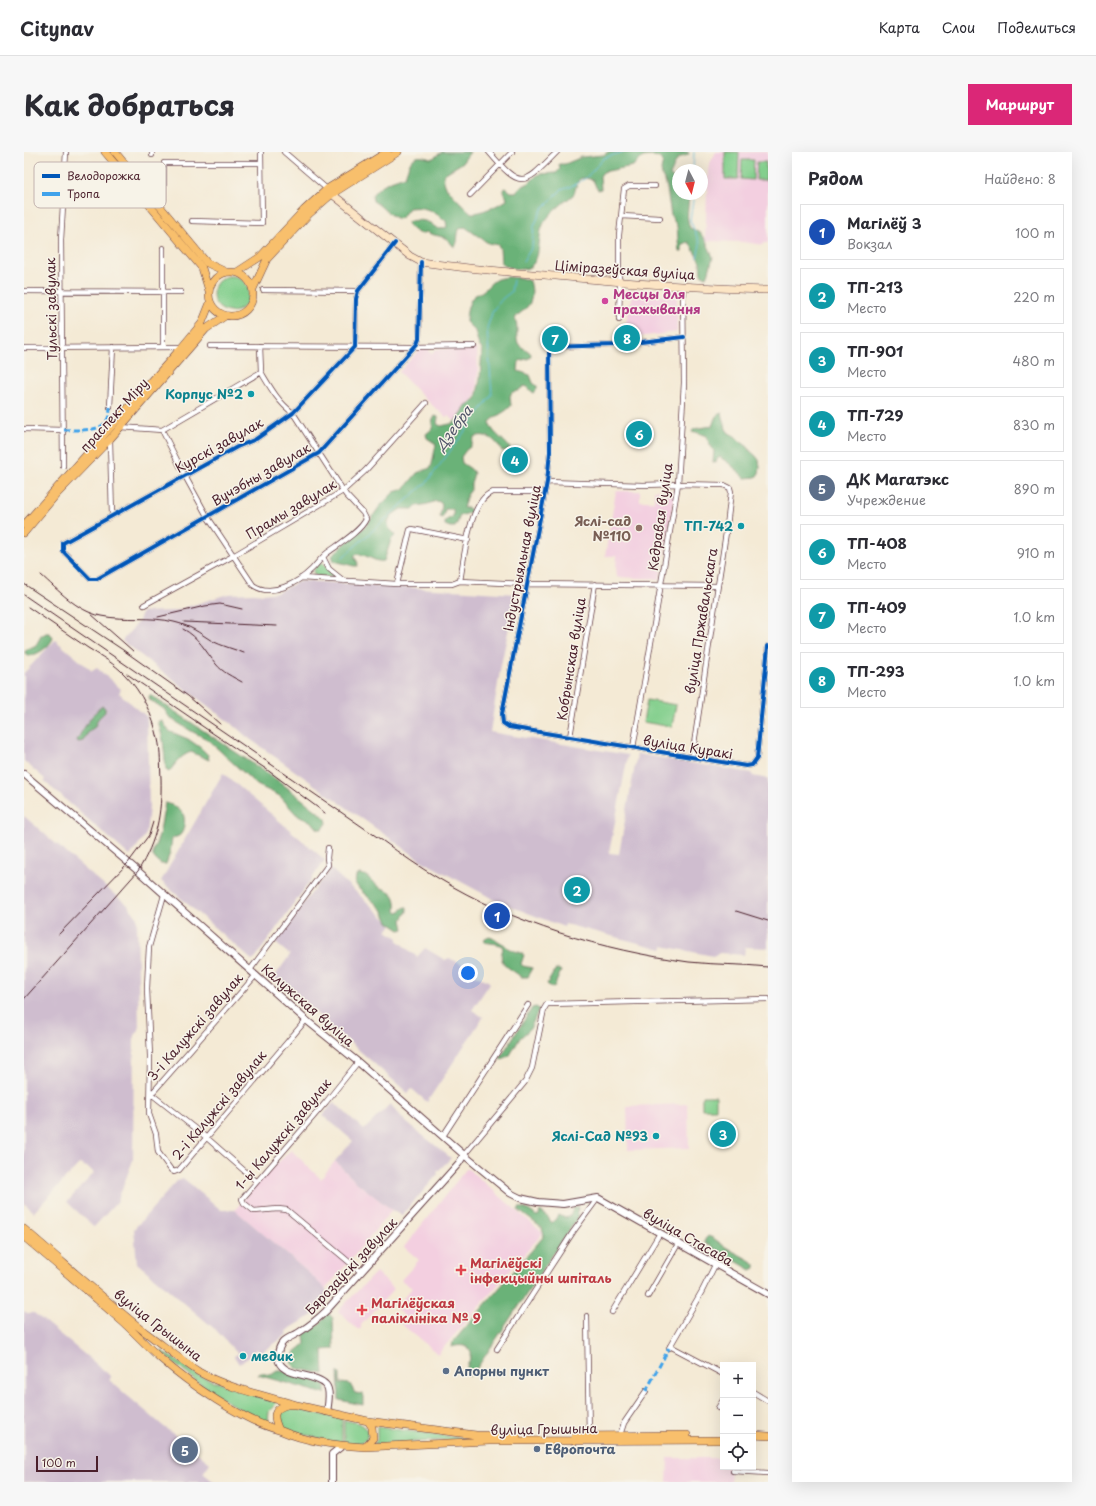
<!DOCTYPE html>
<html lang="ru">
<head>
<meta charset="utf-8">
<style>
  :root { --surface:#fff; --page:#f7f7f7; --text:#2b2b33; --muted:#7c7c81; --line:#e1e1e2; --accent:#db2777 }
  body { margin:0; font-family:"Playpen Sans",sans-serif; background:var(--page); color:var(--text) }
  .controls { position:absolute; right:12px; bottom:12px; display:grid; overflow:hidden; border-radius:0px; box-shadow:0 4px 16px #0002 }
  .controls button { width:36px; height:36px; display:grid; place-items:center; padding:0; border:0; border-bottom:1px solid var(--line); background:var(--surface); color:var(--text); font:20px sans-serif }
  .compass { position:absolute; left:648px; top:12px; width:36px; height:36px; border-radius:50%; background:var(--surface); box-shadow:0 4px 16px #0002; rotate:173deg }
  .scale { position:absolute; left:12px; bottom:10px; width:62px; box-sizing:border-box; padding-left:4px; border:2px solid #4a1f2b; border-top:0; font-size:11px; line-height:14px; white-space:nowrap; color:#4a1f2b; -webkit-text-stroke:3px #f7f3e8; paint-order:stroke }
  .you { position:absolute; left:444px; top:821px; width:14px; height:14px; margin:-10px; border:3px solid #fff; border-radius:50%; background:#1a73e8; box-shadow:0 0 0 6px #1a73e833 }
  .badge { display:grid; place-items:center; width:26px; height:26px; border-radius:50%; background:var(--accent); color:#fff; font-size:13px; font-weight:700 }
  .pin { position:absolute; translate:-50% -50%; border:2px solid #fff; box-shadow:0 1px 4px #0006 }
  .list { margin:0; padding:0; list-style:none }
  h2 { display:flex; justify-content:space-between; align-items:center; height:52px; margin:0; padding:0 16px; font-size:17px }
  h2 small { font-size:13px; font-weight:400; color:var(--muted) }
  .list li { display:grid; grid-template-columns:26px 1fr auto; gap:12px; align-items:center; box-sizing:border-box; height:56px; margin:0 8px 8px; padding:0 8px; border:1px solid var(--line); border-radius:0px }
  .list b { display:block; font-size:15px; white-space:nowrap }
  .list p { margin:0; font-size:13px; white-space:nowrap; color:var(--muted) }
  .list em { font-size:13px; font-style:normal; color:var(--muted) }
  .icon { flex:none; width:22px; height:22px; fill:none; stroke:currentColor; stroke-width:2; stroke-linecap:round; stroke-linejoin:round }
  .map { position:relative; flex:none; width:744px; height:1330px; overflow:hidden; border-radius:0px }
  header { display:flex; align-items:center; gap:24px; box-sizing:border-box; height:56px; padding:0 20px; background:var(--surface); border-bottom:1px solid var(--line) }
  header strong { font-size:19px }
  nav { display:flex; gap:22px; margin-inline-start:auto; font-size:14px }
  .intro { display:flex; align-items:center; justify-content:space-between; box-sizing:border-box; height:96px; padding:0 24px }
  h1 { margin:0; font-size:28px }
  .button { padding:10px 18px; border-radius:0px; background:var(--accent); color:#fff; font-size:14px; font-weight:700 }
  main { display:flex; gap:24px; padding:0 24px }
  aside { flex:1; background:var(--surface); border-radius:0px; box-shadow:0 4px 16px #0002 }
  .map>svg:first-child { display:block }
  .built { fill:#f3cfe0 }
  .industrial { fill:#cfbdcf }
  .green { fill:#83cf8d; stroke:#66775c }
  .forest { fill:#6ab278; stroke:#5a6852 }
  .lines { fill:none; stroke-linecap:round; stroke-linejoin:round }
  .stream { stroke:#5ebcdd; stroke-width:1 }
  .minor-casing { stroke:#643d44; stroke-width:6 }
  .tertiary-casing { stroke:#643d44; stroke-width:8 }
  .secondary-casing { stroke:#643d44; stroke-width:8 }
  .primary-casing { stroke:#643d44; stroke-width:8 }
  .minor { stroke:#fff; stroke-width:4.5 }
  .tertiary { stroke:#fff; stroke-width:6 }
  .secondary { stroke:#fce5c4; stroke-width:7 }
  .primary { stroke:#f8bf6c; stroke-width:7 }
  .rail { stroke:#4a1f2b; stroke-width:1 }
  .quiet { stroke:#40a2eb; stroke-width:3; stroke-dasharray:6 3; stroke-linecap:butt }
  .cycleway-casing { stroke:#f7f3e8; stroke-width:6 }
  .cycleway { stroke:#0057b8; stroke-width:4 }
  .hotel-dot { fill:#d1479c; stroke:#f7f3e8; stroke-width:1.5 }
  .culture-dot { fill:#0f9aa8; stroke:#f7f3e8; stroke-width:1.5 }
  .education-dot { fill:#8d6e63; stroke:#f7f3e8; stroke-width:1.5 }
  .health-dot { fill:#e0444e; stroke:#f7f3e8; stroke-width:1.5 }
  .service-dot { fill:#5c6f8a; stroke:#f7f3e8; stroke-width:1.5 }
  .labels { text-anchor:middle; stroke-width:3; stroke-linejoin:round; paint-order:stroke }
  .street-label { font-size:13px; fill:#4a1f2b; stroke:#f7f3e8 }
  .hotel-label { font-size:13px; font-weight:bold; fill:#b23c85; stroke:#f7f3e8; text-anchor:start }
  .culture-label { font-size:13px; font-weight:bold; fill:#0d838f; stroke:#f7f3e8; text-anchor:end }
  .education-label { font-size:13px; font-weight:bold; fill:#785e54; stroke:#f7f3e8; text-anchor:end }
  .health-label { font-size:13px; font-weight:bold; fill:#be3a42; stroke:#f7f3e8; text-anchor:start }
  .service-label { font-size:13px; font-weight:bold; fill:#4e5e75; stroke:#f7f3e8; text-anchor:start }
  .water-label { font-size:14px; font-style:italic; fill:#515669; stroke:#f7f3e8 }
  .key { fill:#f7f3e8; stroke:#c3b3af; stroke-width:1 }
  .key-label { font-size:11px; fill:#4a1f2b }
</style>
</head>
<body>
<header>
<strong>Citynav</strong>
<nav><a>Карта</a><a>Слои</a><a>Поделиться</a></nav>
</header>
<div class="intro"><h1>Как добраться</h1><a class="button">Маршрут</a></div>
<main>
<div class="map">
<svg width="744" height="1330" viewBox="0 0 744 1330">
  <rect width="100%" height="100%" fill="#f7f3e8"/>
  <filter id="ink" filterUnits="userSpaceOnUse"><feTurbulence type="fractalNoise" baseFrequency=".025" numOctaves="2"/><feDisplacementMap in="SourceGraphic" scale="8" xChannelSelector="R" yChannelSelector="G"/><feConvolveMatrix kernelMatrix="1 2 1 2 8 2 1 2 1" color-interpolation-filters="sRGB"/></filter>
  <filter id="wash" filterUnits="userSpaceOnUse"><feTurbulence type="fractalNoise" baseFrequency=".012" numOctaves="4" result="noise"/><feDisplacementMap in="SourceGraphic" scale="16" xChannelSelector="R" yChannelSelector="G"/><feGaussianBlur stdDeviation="0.9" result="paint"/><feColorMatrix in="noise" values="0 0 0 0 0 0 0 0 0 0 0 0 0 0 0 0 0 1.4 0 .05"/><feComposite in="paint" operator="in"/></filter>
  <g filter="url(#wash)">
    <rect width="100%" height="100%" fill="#f4ead5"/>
    <path class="built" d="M692,0H744V91H740V93L718,90L681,89L684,17L686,11Z
      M608,142L653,143V180L606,186L605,183L600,182Z
      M397,196L405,197L406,200L408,201L412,197H453L454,220L452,241L445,260L434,272L425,264L422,265L401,247L375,220Z
      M630,338L651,339L636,427L593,425L592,415L593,404H581L592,339H616V349H630Z
      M664,952L665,996L604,998L603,954Z
      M267,998L297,1027L311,1009L331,1029L368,1058L301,1138L287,1123L211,1058L235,1029Z
      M443,1016L519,1081L414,1202L376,1171L381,1165L371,1156L388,1136L377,1128L395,1108L380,1095Z
      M352,1120L370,1137L337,1173V1177H333L314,1159Z
      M644,1306H699V1315H706L707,1330H643Z"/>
    <path class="industrial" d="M280,429L492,442L477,513L466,580L604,603L585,701L595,702L613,602L727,621L729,624L744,627V796L721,795L720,803L696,801L689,804L639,794L638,797L541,772L540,775L473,749L398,709L223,585L213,576L98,489L115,469L118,460L150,459L204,442L230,441L240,442L254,440L274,430Z
      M31,488L68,519L73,516L97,537L95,541L123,565L125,655L122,682L106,704L20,629L21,627L0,609V521Z
      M199,621L301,708L229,809L137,729Z
      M0,664L85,738L104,753L113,765L115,879L110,883L109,1008L93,1050L70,1075L43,1050L70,1021L65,1016L55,1012L10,1060L0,1051Z
      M307,717L368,773L363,779L374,786V789L393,805L401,796L421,808L425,806L442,814L444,821L463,828L466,831L448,858L459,865L403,950L388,937L384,941L378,936L321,886L304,875L305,873L291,860L249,827L266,803L249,789Z
      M310,950L340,978L366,952L383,971L427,1006L413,1020L414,1022L378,1063L368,1058L331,1029L311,1009L329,989L299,963Z
      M159,1026L197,1058H211L287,1123L308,1144L295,1159L262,1179L264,1182L237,1201L233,1197L227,1203V1204L215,1212L210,1204L214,1202L192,1178L113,1111L110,1077L154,1028Z
      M0,1159L3,1161H10L82,1220L87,1225L85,1228L139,1274L186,1311L179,1321L190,1330H0Z"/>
    <path class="green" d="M701,0H715L714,27H701Z
      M718,8H730L729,28L717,27Z
      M733,10H742V28H732Z
      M189 142a18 18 0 1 1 36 0a18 18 0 1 1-36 0Z
      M297,411C302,413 308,420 309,425L294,424L290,422C289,417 293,412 297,411Z
      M623,548L652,553L648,575L619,570Z
      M678,944H692V957H678Z
      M138,1199L175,1224L253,1251L245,1259L244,1271C202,1252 171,1230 137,1200Z
      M268,1256L318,1267V1292L263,1278C256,1273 254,1268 256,1260L261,1257Z
      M320,1268C332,1271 348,1271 342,1288L336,1291L320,1292Z
      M353,1275L448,1287L350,1292L353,1288Z"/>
    <path class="forest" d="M418,0H446L438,11L420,22C419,26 420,31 422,35C424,38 446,61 448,61C455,62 477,52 483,48L482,44L479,40L480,37L482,36L487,40H492L495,36L505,31L512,24L516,22L532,21L536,17L535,12H541L558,5L580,3L584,0H664L665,2C661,5 656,4 653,8C650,12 649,18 646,23L648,26L654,28V42H665C665,55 661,64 666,76C681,81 683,92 689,105L684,123L682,125L677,122L676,110L665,90L658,92V100H655L653,74L647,64L643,36L641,29L638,24L637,18L639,9L634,5L628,4L619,5L609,14L579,20L576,24L577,37L575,38L573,37L569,28C553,23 554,28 550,42C541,50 522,63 518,75C513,88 519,120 494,117C488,116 483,115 477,111L476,96L474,93L464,91L441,75L436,76C432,82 435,89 431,95C427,93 427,90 424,88C418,83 409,84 402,80L396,82C391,79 384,76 384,70C390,67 401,68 406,71C413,76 414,79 423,75L422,69C409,59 402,54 385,56L378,65L374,67C364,63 358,54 349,49L348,43C358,31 366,29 381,24C384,16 387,2 399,5C403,5 404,7 408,7Z
      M484,125L497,126L506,129C509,138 509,150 502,156C499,160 493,162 491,167C495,175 491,183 494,191C496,196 504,197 507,202L506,206L495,209L494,219L506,223L509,231L513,234V237L510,241L506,238L504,235L500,234L494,239L488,240L486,244L487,254C481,261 472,263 466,270C466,280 480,287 486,296L485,298L478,299C473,289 463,280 450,285L446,295L442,298L437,305L438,311L447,317L450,321L447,332V338L443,343L439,356H445L447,358L446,361C430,365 438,364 431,375H426L421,373V369C428,364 430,368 429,357H421L419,365L417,366L416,364L418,353L416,350L412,349L404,352L393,354L390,357H377L368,363L364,370L365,376L372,383L367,388L360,409C351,411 343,402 333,402L330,404L334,411L333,414H330L310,409L308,403L342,374L356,354L370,340L380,337L393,321L406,316L408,312L412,292L403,286L402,282L407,278L409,274L408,270L411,264L414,265L413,272L417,274L430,271L439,259L441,254L452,247L456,227L458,197L455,194L451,179L442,170C442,162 444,151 449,145C452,142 457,141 460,138C471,128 469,127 484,125Z
      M698,261L702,277L704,280L724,295L726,299L731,303L735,308L736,315L735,321L732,325L721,326L706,312L696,305L693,307L692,311L689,310L690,299L685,291L682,284L672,280L669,281L668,279L670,277L688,274C691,268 690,263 698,261Z
      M22,481H26L29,486C26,495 12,504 3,504L1,501L2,498L12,493L17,484Z
      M126,543L222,607L256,630L298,663L302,667L303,671L299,677H294L288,670L272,662L256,644L233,633L183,587L167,579L146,566L140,557L126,548L125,544Z
      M79,554L81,556V560L74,567L71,575L65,579L59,589L55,590L53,589C56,581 72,556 79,554Z
      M134,569H138L145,579L164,587L177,596L184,603L185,608L167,600C156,604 152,611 145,620L142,618L139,588Z
      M141,651C146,651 156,657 159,662C162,667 160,680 156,683C154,685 150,685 148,687L146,701L142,712H137L132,708L129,704V699L135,684Z
      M336,722C345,723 347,730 354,734C360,738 368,738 371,746C373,751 372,755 372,759L375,760L381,755H383V759L378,768L380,777L376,778L364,770L358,757L336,738L331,731L332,724Z
      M465,785C477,788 480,795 488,798C492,800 496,799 500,803L497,812L499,814L508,816V818L504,825H497C489,817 472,813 479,797L478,794C469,790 467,792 460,790L461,786Z
      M534,817L537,819L530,835H526L523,832L531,818Z
      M512,855L515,857L506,877L496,886L486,903L477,908L476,906L508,856Z
      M554,1055L553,1061L554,1065L449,1222L445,1224C445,1221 443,1217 443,1214C444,1211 447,1208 447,1205C449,1193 436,1192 428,1195L429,1190L520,1084L518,1076L494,1058L495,1056C501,1055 508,1060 512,1064L515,1063L516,1059L523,1064L528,1071L535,1063L541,1066L546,1064L550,1056Z
      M684,1084C691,1086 694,1090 700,1094C710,1101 722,1105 731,1112V1116L727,1118L681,1091V1087Z
      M304,1161L309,1166L310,1197L299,1198L300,1222L272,1216L268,1212L271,1200L281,1192L280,1183C289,1177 298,1171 304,1161Z
      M253,1219H258L297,1230L301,1234V1242L234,1223L236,1221L247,1223Z
      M314,1220L316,1222V1231L326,1232L331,1241L339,1242V1253L315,1248Z"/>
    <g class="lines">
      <path class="stream" d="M669,18L670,0
        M670,42L666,68L676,92L673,106
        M499,110L508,95L510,74L518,57L537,38L546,35L562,26L580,6L599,0
        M319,405L403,330L468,243L463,176L469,158L479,146L487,140L489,128"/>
    </g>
  </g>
  <g filter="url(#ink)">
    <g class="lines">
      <defs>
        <path id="minor" d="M128,0V3
          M260,0L304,38
          M465,0C498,39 500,33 533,0
          M446,43L488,0
          M140,47V11H237
          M597,64L636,66
          M168,69L238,71L237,0
          M371,91L334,139L332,147L331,195L269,261L232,287L213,295L39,391V399L66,427H73L295,301L393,192L395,187L397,110
          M139,96V195
          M595,130V83L600,37L605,34H631
          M239,138L334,139
          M0,139L157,140
          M595,168L596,130
          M660,185L591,193L525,195L526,300L523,330L478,562L479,571L485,575L722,614L728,613L733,606L744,494
          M186,194L389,195L450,194
          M0,196L159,195
          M86,255L89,195
          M96,275L138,278L237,220L236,194
          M0,277L40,278
          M138,278L161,324L183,364L229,433C247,446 274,431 288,417C293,412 297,406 303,401C314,393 337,379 342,367L339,361L322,343L269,261C254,250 246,235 237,220
          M86,288L88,364
          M39,314L37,88L42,0
          M523,330L619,333L654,332L700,333L706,336L707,340L703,374L668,605
          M299,405L305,417L320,429
          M277,426L373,432H428L436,429L503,432L694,434
          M436,429C440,407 445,349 468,340H520
          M373,432L386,378L388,377L444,388
          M120,453L209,404L319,339L341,319L402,251
          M546,585L571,432
          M609,596L654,332L660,231L659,135
          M140,743L125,795L124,814L123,837L126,904L125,962L132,982L134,1000L147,1018L150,1020L155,1018L282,868
          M226,818L304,713L303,706L304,696
          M334,910L302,950L218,1047L220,1051L230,1059L254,1057L263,1058L337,1120
          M126,941L130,939L232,823
          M126,941L183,986L232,1029
          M419,984L504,853
          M440,1003L501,930L508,916L520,857L523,852L744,847
          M624,1144L654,1092
          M588,1160L636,1081
          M563,1164L565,1286
          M646,1194L699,1222
          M645,1196L678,1139L691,1113
          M473,1197L549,1080L574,1046
          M729,1240L744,1249
          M694,1256L699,1248
          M596,1283L600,1271L622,1239
          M709,1319L744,1321"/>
        <path id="tertiary" d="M0,622L114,719L282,868L334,910L440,1003L486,1041L496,1046L514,1050L539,1052L574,1046L744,1142
          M303,1260C304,1253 307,1239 302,1233C291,1220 255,1226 254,1205C254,1199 255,1194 259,1190C264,1185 272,1183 277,1179C286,1173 294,1167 302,1159L435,1011L440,1003
          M308,1330V1302L318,1294"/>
        <path id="secondary" d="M308,42L386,104L397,110C442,117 487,120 532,124C603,131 673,136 744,138"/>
        <path id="primary" d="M81,0L178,116L185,139
          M91,0L183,111L202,120
          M185 142a22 22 0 1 1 44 0a22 22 0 1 1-44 0Z
          M213,120L236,105L280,58L303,37L363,0
          M229,137L243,107L285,62L308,42L374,0
          M0,373L158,195L178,171L186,151
          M0,381L32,343L86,287L182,177L201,164
          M0,1077C40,1111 80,1147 121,1180C139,1193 156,1208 175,1220C203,1236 242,1244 273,1253
          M0,1085C34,1113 68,1143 101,1172C113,1183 124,1195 136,1206C164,1231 219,1269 255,1278
          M263,1253H273L344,1269L348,1275L349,1286L341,1295C311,1293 283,1290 255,1278C249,1265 248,1257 263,1253Z
          M344,1269L452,1283L493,1284
          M729,1283L744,1284
          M551,1284L663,1283
          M341,1295L465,1289L699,1288"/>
      </defs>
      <use href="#minor" class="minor-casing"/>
      <use href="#tertiary" class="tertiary-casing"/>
      <use href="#secondary" class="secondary-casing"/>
      <use href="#primary" class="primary-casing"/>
      <use href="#minor" class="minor"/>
      <use href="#tertiary" class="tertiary"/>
      <use href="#secondary" class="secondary"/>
      <use href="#primary" class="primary"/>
      <path class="rail" d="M17,423C34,438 53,459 77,464C101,469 127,464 150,470C167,474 174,480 188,489C198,494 210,497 220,501
        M0,432L99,498L164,544L196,572
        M0,443L359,689C377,702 395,715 414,726C490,772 578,798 665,810C692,813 718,812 744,815
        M67,462L109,499
        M134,465L181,454L196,452L218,457
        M160,470L253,474
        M159,477C175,485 181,499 192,512C198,520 209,525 218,530
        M103,522L176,572
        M172,570L242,617L301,661
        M712,759L744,769
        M35,782L104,711L125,683L129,670
        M0,847L114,719C133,688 138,662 137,626C136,613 137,600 134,587C129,564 118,540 101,523C91,512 77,504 64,496C44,482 24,469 4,455"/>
      <path class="quiet" d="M40,278C60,277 86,283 86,255
        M622,1239L645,1196"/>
      <defs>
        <path id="cycleway" d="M371,91L334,139L332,147L331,195L269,261L232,287L213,295L39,391V399L66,427H73L295,301L393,192L395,187L397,110
          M660,185L591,193L525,195L526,300L523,330L478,562L479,571L485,575L722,614L728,613L733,606L744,494"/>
      </defs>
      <use href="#cycleway" class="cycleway-casing"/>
      <use href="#cycleway" class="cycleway"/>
    </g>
  </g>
  <circle class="hotel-dot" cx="581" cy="149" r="4"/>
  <g class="culture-dot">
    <circle cx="227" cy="242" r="4"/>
    <circle cx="717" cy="374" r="4"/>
    <circle cx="632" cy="984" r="4"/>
    <circle cx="219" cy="1204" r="4"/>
  </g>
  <circle class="education-dot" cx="615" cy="376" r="4"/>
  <g class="health-dot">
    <path d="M435 1112h4v4h4v4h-4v4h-4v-4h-4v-4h4z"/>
    <path d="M336 1152h4v4h4v4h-4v4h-4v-4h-4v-4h4z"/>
  </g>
  <g class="service-dot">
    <circle cx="422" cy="1219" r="4"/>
    <circle cx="513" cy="1297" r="4"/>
  </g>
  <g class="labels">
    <g class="street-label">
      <text transform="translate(601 118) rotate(4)" y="5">Ціміразеўская вуліца</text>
      <text transform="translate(27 157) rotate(-91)" y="5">Тульскі завулак</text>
      <text transform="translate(90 263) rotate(-48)" y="5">праспект Міру</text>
      <text transform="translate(195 293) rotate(-29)" y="5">Курскі завулак</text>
      <text transform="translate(237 322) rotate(-30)" y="5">Вучэбны завулак</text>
      <text transform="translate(267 357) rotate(-31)" y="5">Прамы завулак</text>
      <text transform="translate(636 365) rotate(-82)" y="5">Кедравая вуліца</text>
      <text transform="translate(498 406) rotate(-79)" y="5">Індустрыяльная вуліца</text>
      <text transform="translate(677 469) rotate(-81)" y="5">вуліца Пржавальскага</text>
      <text transform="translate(547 507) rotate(-81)" y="5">Кобрынская вуліца</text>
      <text transform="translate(664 595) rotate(9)" y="5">вуліца Куракі</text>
      <text transform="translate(284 853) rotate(41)" y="5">Калужская вуліца</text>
      <text transform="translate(171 875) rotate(-49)" y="5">3-і Калужскі завулак</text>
      <text transform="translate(195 953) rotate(-50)" y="5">2-і Калужскі завулак</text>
      <text transform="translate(259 982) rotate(-50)" y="5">1-ы Калужскі завулак</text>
      <text transform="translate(664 1085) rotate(30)" y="5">вуліца Стасава</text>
      <text transform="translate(327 1114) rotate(-47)" y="5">Бярозаўскі завулак</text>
      <text transform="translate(134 1173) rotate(38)" y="5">вуліца Грышына</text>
      <text transform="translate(520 1277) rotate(-1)" y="5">вуліца Грышына</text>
    </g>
    <g class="hotel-label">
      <text x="589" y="147">Месцы для<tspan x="589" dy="15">пражывання</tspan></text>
    </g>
    <g class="culture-label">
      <text x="219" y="247">Корпус №2</text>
      <text x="709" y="379">ТП-742</text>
      <text x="624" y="989">Яслі-Сад №93</text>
      <text x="227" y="1209" text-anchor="start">медик</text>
    </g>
    <g class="education-label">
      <text x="607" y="374">Яслі-сад<tspan x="607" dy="15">№110</tspan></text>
    </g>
    <g class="health-label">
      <text x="446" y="1116">Магілёўскі<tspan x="446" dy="15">інфекцыйны шпіталь</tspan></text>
      <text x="347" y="1156">Магілёўская<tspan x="347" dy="15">паліклініка № 9</tspan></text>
    </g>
    <g class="service-label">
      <text x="430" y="1224">Апорны пункт</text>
      <text x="521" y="1302">Европочта</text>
    </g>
    <g class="water-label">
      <text transform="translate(430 276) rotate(-53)" y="5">Дзебра</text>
    </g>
  </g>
  <rect x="10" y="10" width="132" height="46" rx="6" class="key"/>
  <rect x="18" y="22" width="18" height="4" fill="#0057b8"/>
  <rect x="18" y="40" width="18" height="4" fill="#40a2eb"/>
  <g class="key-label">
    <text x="43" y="28">Велодорожка</text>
    <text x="43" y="46">Тропа</text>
  </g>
</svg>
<div class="controls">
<button>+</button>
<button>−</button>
<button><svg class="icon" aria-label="locate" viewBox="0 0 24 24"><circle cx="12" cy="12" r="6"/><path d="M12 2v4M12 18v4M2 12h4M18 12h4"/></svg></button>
</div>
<svg class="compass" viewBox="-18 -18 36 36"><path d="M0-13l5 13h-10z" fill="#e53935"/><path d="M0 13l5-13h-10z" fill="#7c7c81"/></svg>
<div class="scale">100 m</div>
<div class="you"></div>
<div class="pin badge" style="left:473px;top:764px;background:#1a4fb4">1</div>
<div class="pin badge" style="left:553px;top:738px;background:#0f9aa8">2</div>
<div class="pin badge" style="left:699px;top:982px;background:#0f9aa8">3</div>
<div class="pin badge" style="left:491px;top:308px;background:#0f9aa8">4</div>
<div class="pin badge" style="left:161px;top:1298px;background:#5c6f8a">5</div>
<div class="pin badge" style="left:615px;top:282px;background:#0f9aa8">6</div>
<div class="pin badge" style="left:531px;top:187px;background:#0f9aa8">7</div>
<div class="pin badge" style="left:603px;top:186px;background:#0f9aa8">8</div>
</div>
<aside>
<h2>Рядом<small>Найдено: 8</small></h2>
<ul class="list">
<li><span class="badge" style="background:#1a4fb4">1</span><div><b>Магілёў 3</b><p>Вокзал</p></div><em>100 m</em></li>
<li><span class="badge" style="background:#0f9aa8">2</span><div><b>ТП-213</b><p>Место</p></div><em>220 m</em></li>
<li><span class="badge" style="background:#0f9aa8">3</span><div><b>ТП-901</b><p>Место</p></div><em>480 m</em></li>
<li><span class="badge" style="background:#0f9aa8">4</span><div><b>ТП-729</b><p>Место</p></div><em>830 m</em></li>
<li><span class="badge" style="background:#5c6f8a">5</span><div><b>ДК Магатэкс</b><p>Учреждение</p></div><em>890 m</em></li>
<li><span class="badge" style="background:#0f9aa8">6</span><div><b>ТП-408</b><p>Место</p></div><em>910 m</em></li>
<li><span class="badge" style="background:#0f9aa8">7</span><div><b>ТП-409</b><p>Место</p></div><em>1.0 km</em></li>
<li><span class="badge" style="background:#0f9aa8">8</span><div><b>ТП-293</b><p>Место</p></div><em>1.0 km</em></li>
</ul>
</aside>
</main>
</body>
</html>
